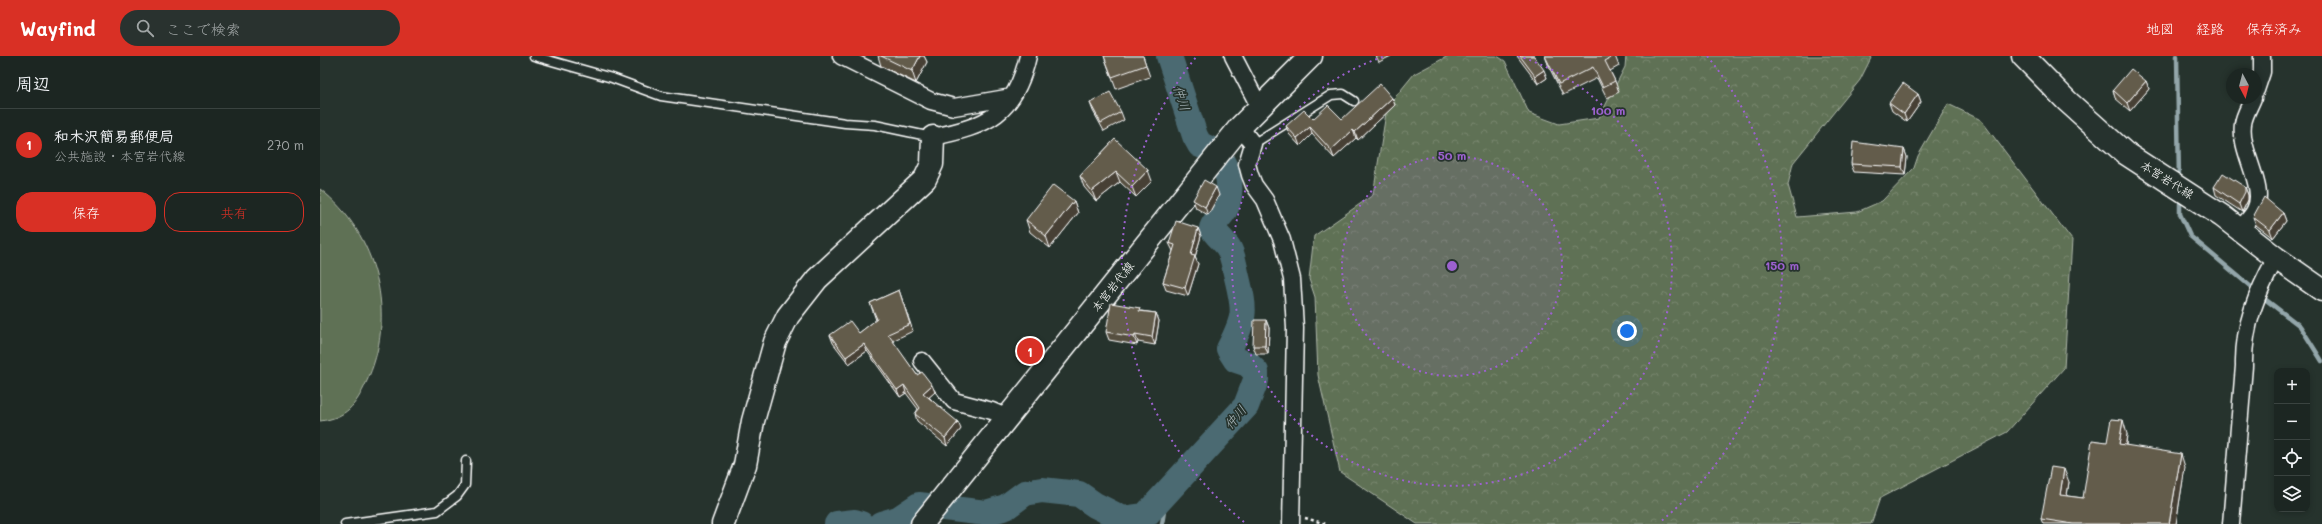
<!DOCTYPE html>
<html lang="ja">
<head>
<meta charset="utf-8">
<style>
  :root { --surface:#1c2622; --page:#29322f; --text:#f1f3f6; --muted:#a0a5a5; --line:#3a4340; --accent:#d93025 }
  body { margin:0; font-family:Mali,"Klee One",sans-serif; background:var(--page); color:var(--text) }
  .controls { position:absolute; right:12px; bottom:12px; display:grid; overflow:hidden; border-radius:8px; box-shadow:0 2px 6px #0003 }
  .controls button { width:36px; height:36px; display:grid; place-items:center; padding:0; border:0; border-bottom:1px solid var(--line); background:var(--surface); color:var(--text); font:20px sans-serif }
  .compass { position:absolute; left:1906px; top:12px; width:36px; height:36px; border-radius:50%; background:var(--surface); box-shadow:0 2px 6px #0003; rotate:173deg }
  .you { position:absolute; left:1307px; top:275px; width:14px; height:14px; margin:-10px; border:3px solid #fff; border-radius:50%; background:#1a73e8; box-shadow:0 0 0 6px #1a73e833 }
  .badge { display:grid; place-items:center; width:26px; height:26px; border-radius:50%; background:var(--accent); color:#fff; font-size:13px; font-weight:700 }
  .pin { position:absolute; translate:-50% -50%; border:2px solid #fff; box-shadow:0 1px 4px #0006 }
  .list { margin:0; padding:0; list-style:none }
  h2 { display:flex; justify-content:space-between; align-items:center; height:52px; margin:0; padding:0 16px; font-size:17px }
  h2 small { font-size:13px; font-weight:400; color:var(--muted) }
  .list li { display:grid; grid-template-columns:26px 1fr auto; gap:12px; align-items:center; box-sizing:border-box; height:72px; padding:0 16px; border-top:1px solid var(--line) }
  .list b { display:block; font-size:15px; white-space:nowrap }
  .list p { margin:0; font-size:13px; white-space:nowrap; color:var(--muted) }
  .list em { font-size:13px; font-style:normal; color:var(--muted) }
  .actions { display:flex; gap:8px; padding:12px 16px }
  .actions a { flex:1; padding:9px 0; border:1px solid var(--accent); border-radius:16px; text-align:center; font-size:14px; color:var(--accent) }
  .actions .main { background:var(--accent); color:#fff }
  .icon { flex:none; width:22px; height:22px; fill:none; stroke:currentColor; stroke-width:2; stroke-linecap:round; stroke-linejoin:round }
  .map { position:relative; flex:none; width:2002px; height:468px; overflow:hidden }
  header { display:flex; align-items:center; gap:24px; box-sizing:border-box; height:56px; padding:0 20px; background:var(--accent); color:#fff }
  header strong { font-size:19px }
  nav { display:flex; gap:22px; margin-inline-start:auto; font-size:14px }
  .search { width:280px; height:36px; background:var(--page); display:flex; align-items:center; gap:10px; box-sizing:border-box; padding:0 14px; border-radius:22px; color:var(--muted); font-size:15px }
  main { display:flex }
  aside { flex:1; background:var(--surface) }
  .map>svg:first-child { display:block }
  .green { fill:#5f7154; stroke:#afb8aa }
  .forest { fill:url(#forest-crowns); stroke:#afb8aa }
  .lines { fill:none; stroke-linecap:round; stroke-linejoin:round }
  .stream { stroke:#93a6aa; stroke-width:4.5 }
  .river { stroke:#4b6a72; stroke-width:26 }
  .lane-casing { stroke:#fff; stroke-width:11 }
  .street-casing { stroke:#fff; stroke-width:19 }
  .secondary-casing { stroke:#fff; stroke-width:25 }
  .path { stroke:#fff; stroke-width:2.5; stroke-dasharray:3 3; stroke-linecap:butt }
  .lane { stroke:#26332d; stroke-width:8 }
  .street { stroke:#26332d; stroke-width:16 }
  .secondary { stroke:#26332d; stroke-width:22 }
  .wall { fill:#564f41; stroke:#fff }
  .shaded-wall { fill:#464035; stroke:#fff }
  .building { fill:#645c4c; stroke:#fff }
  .ring { fill:none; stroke:#9c61cf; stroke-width:2; stroke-dasharray:2 4 }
  .labels { text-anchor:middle; stroke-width:3.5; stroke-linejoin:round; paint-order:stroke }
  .street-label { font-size:12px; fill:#fff; stroke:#26332d }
  .water-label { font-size:13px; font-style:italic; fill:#aebcc0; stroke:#26332d }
  .centre { fill:#9c61cf; stroke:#26332d; stroke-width:2 }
  .ring-label { font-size:12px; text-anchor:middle; font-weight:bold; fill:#9c61cf; stroke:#26332d; stroke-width:3.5; stroke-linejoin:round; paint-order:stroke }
</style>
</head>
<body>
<header>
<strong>Wayfind</strong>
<div class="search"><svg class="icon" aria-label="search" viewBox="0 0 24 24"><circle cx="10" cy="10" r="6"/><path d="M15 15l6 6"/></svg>ここで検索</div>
<nav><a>地図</a><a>経路</a><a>保存済み</a></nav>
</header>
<main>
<aside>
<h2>周辺<small></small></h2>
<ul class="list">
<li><span class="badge">1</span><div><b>和木沢簡易郵便局</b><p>公共施設 · 本宮岩代線</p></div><em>270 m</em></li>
</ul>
<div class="actions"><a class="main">保存</a><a>共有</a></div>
</aside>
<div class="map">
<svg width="2002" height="468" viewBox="0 0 2002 468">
  <defs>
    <pattern id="forest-crowns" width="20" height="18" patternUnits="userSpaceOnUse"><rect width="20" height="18" fill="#5f7154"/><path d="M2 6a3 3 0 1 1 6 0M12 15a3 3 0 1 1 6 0" fill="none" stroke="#77866e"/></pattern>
  </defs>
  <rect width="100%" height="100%" fill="#26332d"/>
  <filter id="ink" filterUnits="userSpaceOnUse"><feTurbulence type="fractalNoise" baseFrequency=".025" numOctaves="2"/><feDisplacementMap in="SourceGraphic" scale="8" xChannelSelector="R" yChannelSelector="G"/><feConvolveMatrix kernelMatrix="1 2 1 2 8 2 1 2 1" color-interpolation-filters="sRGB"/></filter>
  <g filter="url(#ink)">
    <path class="green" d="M0,133C58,178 78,261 46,327C36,349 26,362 0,365Z"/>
    <path class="forest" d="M1128,0H1177L1185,5L1209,57L1239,68L1279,62L1305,11L1306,0H1552L1540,24L1473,107L1468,129L1477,161L1537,156L1562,145L1594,112L1598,100L1628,48L1661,64L1752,184L1744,312L1687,376L1560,442L1551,468H1097L1020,416L998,319L995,241L989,223L994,180L1053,139L1067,51L1094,18Z"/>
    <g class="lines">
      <path class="stream" d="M1857,0L1859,124
        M1860,141V158L1870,180L1936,235
        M1941,240L1980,270L2002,305
        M825,460L845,449L842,468"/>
      <path class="river" d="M517,468L535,466L541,468
        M561,468L578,463L599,449L666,457L686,451L705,437L722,434L759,438L775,449L803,463L825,460L926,350L936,324V316L928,308L916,304L909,293C927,258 925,255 916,217C914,208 913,199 908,191C903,184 897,180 892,172C895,163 904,159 907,149C914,125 905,96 880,89L875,80L849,0"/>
      <defs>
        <path id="lane" d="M214,0L292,22L341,40L525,67L555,69L612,81
          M933,88L1011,39L1023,38L1034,45
          M25,468L117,455L137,440L145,429L146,405"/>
        <path id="street" d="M521,0L611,45L634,51L692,41
          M913,0L940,52
          M1936,34L1942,16V0
          M920,71L933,88L927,108L930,119L934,129L945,144L962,184L972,223L975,272L971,468
          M613,81C668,70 695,58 708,0
          M1920,173C1925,167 1932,161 1935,154C1947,131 1919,96 1923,68C1924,59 1930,50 1933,42
          M602,305L634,345L672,355L686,361
          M1911,468L1924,310C1923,270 1937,236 1956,202"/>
        <path id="secondary" d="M1703,0L1747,45L1805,97L1902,160L1956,202L2002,234
          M403,468L425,409L433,365L455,286L468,260L497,223L605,123L612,108L613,81
          M602,468L920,71L991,0"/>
      </defs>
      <use href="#lane" class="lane-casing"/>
      <use href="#street" class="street-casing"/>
      <use href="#secondary" class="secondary-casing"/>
      <path class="path" d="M985,462L1006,468"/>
      <use href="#lane" class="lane"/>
      <use href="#street" class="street"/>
      <use href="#secondary" class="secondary"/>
    </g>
    <path class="wall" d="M558,0H604L607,6L596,27L561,10Z
      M784,0H823L830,21L796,33Z
      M1056,0H1071L1059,6Z
      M1197,0H1214L1227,22L1218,28Z
      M1225,0H1295L1299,10L1290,15L1295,25L1299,36L1287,42L1277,22L1243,39L1229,11Z
      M1826,25L1829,33L1810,55L1795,42L1793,34Z
      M1598,38L1601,46L1587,66L1572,55L1569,47Z
      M1072,42L1075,49L1038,84L1036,82L1014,102L992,78L980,90L969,78L966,70L993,63H1022Z
      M770,47L801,56L804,64L784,75L773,55Z
      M795,83L832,125L816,141L800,126L776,145L764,131L760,120Z
      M1584,93L1587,101L1585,119L1534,116L1531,108Z
      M1894,131H1925L1928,139V144L1922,156L1896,139Z
      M899,139L888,159L876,152L873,144Z
      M754,145L758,157L730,192L710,176L706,164Z
      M1963,157L1966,165L1953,182L1936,169L1933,161Z
      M878,172L881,180L875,201L878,208L868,240L846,234L843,226L853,195L849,187Z
      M579,234L593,275L572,285L597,319L615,336L609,341L641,373L627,390L597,365L595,358L598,353L586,337L580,341L547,295L529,308L513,287L510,279L539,277L556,264L550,247Z
      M821,255L836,257L839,265L835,289L818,286L817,289L789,284L786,276Z
      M946,264L949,272L948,298H936L933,290Z
      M716,284L717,288L714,304L703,302L701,298Z
      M1807,378L1806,389L1865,411L1856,468H1723L1721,463L1749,426L1747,440L1763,442L1787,386Z"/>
    <path class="shaded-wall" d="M600,0H604L607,6L596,27L592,15Z
      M1224,14L1227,22L1218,28L1215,20Z
      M1826,25L1829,33L1810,55L1807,47Z
      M1598,38L1601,46L1587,66L1584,58Z
      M1072,42L1075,49L1038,84L1035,76Z
      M990,71L992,78L980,90L977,82Z
      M1033,74L1036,82L1014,102L1011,94Z
      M1584,93L1587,101L1585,119L1582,111Z
      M828,114L832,125L816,141L812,131Z
      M796,116L800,126L776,145L772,135Z
      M896,131L899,139L888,159L885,151Z
      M1925,131L1928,139V144L1922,156L1919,148Z
      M754,145L758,157L730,192L726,180Z
      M1963,157L1966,165L1953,182L1950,174Z
      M878,172L881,180L875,201L878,208L868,240L865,232L871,199Z
      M836,257L839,265L835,289L832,281Z
      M946,264L949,272L948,298L945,290Z
      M815,278L818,286L817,289L814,281Z
      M716,284L717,288L714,304L713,300Z
      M544,288L547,295L529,308L526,301Z
      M584,329L586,337L580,341L577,334Z
      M612,329L615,336L606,344L603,337Z
      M1803,364L1807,378L1804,401L1799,388Z
      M638,366L641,373L627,390L625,382Z
      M1861,398L1865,411L1856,468H1849Z
      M1744,413L1749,426L1745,452L1740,439Z"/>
    <path class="building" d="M561,0H600L592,15Z
      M784,0H823L826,9L792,21Z
      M1200,0H1214L1224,14L1215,20Z
      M1225,0H1294L1285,5L1295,25L1283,31L1273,11L1239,28Z
      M1811,13L1826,25L1807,47L1793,34Z
      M1583,27L1598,38L1584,58L1569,47Z
      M1060,28L1072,42L1035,76L1033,74L1011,94L990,71L977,82L966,70L984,54L993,63L1008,49L1022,63Z
      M790,36L801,56L781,67L770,47Z
      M795,83L828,114L812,131L796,116L772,135L760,120Z
      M1533,86L1584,93L1582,111L1531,108Z
      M1903,117L1925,131V136L1919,148L1894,131Z
      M884,124L896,131L885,151L873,144Z
      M733,129L754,145L726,180L706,164Z
      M1944,141L1963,157L1950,174L1933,161Z
      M856,165L878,172L871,199L875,200L865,232L843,226L855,189L849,187Z
      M579,234L590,268L568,278L597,319L602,316L612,329L603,337L638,366L625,382L595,358L600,352L584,329L577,334L544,288L526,301L510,279L530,265L539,277L557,263L550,247Z
      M791,247L820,252L819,255L836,257L832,281L815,278L814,281L786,276Z
      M934,264H946L945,290H933Z
      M704,282L716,284L713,300L701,298Z
      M1791,363L1803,364L1799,388L1861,398L1849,468H1753L1721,463L1731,411L1744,413L1740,439L1763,442L1772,384L1787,386Z"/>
  </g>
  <circle cx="1132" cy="210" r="110" fill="#9c61cf" fill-opacity=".12"/>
  <g class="ring">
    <circle cx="1132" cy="210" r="110"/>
    <path d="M1198 0A220 220 0 1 1 1066 0"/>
    <path d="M924 466A330 330 0 0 1 877 0M1387 0A330 330 0 0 1 1340 466"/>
  </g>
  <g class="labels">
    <g class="street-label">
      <text transform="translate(1847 124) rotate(32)" y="4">本宮岩代線</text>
      <text transform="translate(793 231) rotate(-52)" y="4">本宮岩代線</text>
    </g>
    <g class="water-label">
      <text transform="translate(862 42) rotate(72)" y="5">仲川</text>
      <text transform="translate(915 361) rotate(-50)" y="5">仲川</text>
    </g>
  </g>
  <circle cx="1132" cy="210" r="6" class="centre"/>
  <g class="ring-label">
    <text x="1288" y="59">100 m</text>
    <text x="1132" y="104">50 m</text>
    <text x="1462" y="214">150 m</text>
  </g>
</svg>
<div class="controls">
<button>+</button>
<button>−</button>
<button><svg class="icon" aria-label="locate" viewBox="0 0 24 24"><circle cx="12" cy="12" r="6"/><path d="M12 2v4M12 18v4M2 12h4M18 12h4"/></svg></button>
<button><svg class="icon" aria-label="layers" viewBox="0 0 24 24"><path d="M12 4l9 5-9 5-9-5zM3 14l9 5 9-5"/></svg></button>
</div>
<svg class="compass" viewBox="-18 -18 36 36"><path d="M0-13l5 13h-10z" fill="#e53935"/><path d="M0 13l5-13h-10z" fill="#a0a5a5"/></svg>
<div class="you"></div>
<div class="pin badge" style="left:710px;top:295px">1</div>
</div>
</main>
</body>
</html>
